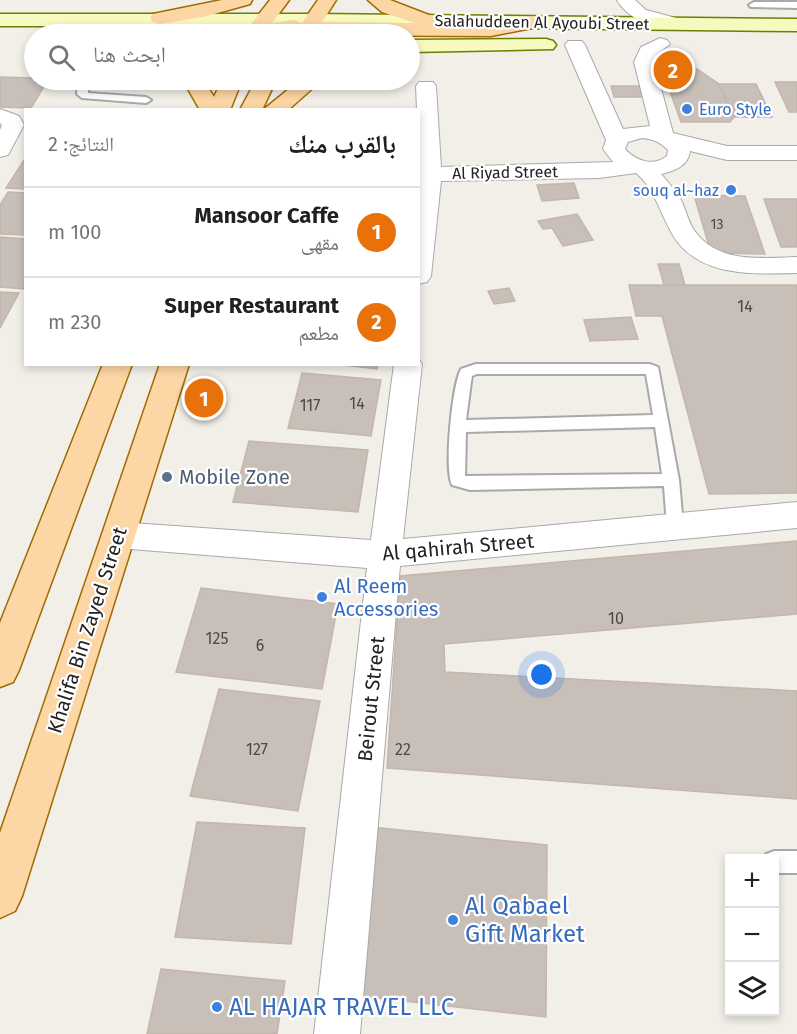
<!DOCTYPE html>
<html lang="ar">
<head>
<meta charset="utf-8">
<style>
  :root { --surface:#fff; --page:#f2f2f2; --text:#202124; --muted:#757577; --line:#e0e0e0; --accent:#111827 }
  body { margin:0; font-family:"Fira Sans","Noto Naskh Arabic",sans-serif; background:var(--page); color:var(--text); direction:rtl }
  .controls { position:absolute; right:18px; bottom:18px; display:grid; overflow:hidden; border-radius:0px; box-shadow:0 3px 9px #0003 }
  .controls button { width:54px; height:54px; display:grid; place-items:center; padding:0; border:0; border-bottom:2px solid var(--line); background:var(--surface); color:var(--text); font:30px sans-serif }
  .you { position:absolute; left:542px; top:675px; width:21px; height:21px; margin:-15px; border:4px solid #fff; border-radius:50%; background:#1a73e8; box-shadow:0 0 0 9px #1a73e833 }
  .badge { display:grid; place-items:center; width:39px; height:39px; border-radius:50%; background:var(--accent); color:#fff; font-size:20px; font-weight:700 }
  .pin { position:absolute; translate:-50% -50%; border:3px solid #fff; box-shadow:0 2px 6px #0006 }
  .list { margin:0; padding:0; list-style:none }
  h2 { display:flex; justify-content:space-between; align-items:center; height:78px; margin:0; padding:0 24px; font-size:26px }
  h2 small { font-size:20px; font-weight:400; color:var(--muted) }
  .list li { display:grid; grid-template-columns:39px 1fr auto; gap:18px; align-items:center; box-sizing:border-box; height:90px; padding:0 24px; border-top:2px solid var(--line) }
  .list b { display:block; font-size:22px; white-space:nowrap }
  .list p { margin:0; font-size:20px; white-space:nowrap; color:var(--muted) }
  .list em { font-size:20px; font-style:normal; color:var(--muted) }
  .icon { flex:none; width:33px; height:33px; fill:none; stroke:currentColor; stroke-width:2; stroke-linecap:round; stroke-linejoin:round }
  .map { position:relative; flex:none; width:797px; height:1034px; overflow:hidden; direction:ltr }
  .search { position:absolute; background:var(--surface); box-shadow:0 3px 9px #0003; left:24px; top:24px; width:396px; height:66px; display:flex; align-items:center; gap:15px; box-sizing:border-box; padding:0 21px; border-radius:33px; color:var(--muted); font-size:22px }
  .panel { position:absolute; background:var(--surface); box-shadow:0 3px 9px #0003; left:24px; top:108px; width:396px; height:258px; border-radius:0px; direction:rtl }
  .map>svg:first-child { display:block }
  .building { fill:#c7bfb8; stroke:#c4b6ab; stroke-width:1.5 }
  .lines { fill:none; stroke-linecap:round; stroke-linejoin:round }
  .lane-casing { stroke:#a9a9a9; stroke-width:4 }
  .street-casing { stroke:#a9a9a9; stroke-width:2 }
  .secondary-casing { stroke:#707d05; stroke-width:3 }
  .primary-casing { stroke:#a06b00; stroke-width:3 }
  .lane { fill:#fff; fill-rule:evenodd }
  .street { fill:#fff; fill-rule:evenodd }
  .secondary { fill:#f7fabf; fill-rule:evenodd }
  .primary { fill:#fcd6a4; fill-rule:evenodd }
  .shop-dot { fill:#3f7fe0; stroke:#fff; stroke-width:2 }
  .service-dot { fill:#5c6f8a; stroke:#fff; stroke-width:2 }
  .labels { text-anchor:middle; stroke-width:4.5; stroke-linejoin:round; paint-order:stroke }
  .far-number-label { font-size:14px; fill:#4b4948 }
  .far-street-label { font-size:16px; fill:#222; stroke:#fff }
  .far-shop-label { font-size:16px; fill:#366cbe; stroke:#fff; text-anchor:start }
  .number-label { font-size:16px; fill:#4b4948 }
  .service-label { font-size:20px; fill:#4e5e75; stroke:#fff; text-anchor:start }
  .street-label { font-size:20px; fill:#222; stroke:#fff }
  .shop-label { font-size:20px; fill:#366cbe; stroke:#fff; text-anchor:start }
  .near-shop-label { font-size:24px; fill:#366cbe; stroke:#fff; text-anchor:start }
</style>
</head>
<body>
<div class="map">
<svg width="797" height="1034" viewBox="0 0 797 1034">
  <rect width="100%" height="100%" fill="#f2efe9"/>
  <path class="building" d="M662,69H697L719,84L734,117L730,122H681Z
    M0,77L34,78L48,80L31,108L0,107Z
    M775,82H797V112H789Z
    M719,84H756L772,117H734Z
    M611,86H639L643,97H614Z
    M26,157V189L6,188Z
    M574,183L579,198L542,201L537,185Z
    M8,192L26,193V235L0,234V205Z
    M694,195L745,196L765,254L711,253Z
    M764,199H797V247H781Z
    M577,214L593,240L563,246L552,228L543,229L538,221Z
    M0,237L26,239L24,289L0,287Z
    M658,264H679L685,285H664Z
    M629,285H797V493L709,494L662,316H636Z
    M509,288L515,301L494,304L488,291Z
    M0,292L19,293L0,328Z
    M631,317L638,339L590,341L584,320Z
    M334,364H378L377,369Z
    M302,373L381,380L371,436L288,428Z
    M249,441L368,450L358,512L233,502Z
    M797,541V614L444,644L445,672L797,691V799L387,768L400,576Z
    M201,588L338,604L322,689L176,672Z
    M219,689L320,701L298,811L190,796Z
    M197,822L305,828L291,944L175,937Z
    M371,827L547,845L546,1017L351,995Z
    M161,969L285,981L277,1034H147Z"/>
  <g class="lines">
    <defs>
      <path id="lane" d="M754,2H797V8L751,7L749,5Z
        M78,80H88V93L146,97L151,100L146,103L82,98L77,94Z
        M476,364H650L658,367L679,480L683,526L681,531L675,533L669,531L667,526L664,486L470,490L452,485C444,469 452,386 461,369ZM477,374H646L653,415L466,420L471,382L472,376ZM655,427L662,474L465,476L466,432Z
        M774,851H797V873H774V858H765L766,854Z"/>
      <path id="street" d="M617,0H635L646,10L680,19L682,23L680,27C658,32 627,19 617,0Z
        M660,38L667,40L670,44L657,54L654,62L673,133L727,146H797V160H727L690,151C688,166 675,171 661,174C668,182 676,191 681,200C686,210 688,221 694,230C717,264 762,258 797,257V273C750,274 693,278 669,228C659,209 653,187 636,173L599,178L441,181L431,276L427,282L418,284V110H417L416,86L419,82H433L436,86L441,167L613,162L603,149L606,140L565,45L568,41H582L585,45L623,129L650,126L634,62L641,47ZM642,138C653,139 660,142 668,150L667,156C653,167 636,161 625,149L628,142Z
        M0,109L19,116L24,125L8,155L0,157V130L2,125L0,123Z
        M418,358L422,364L403,539L797,502V528L400,566L360,1034H314L367,568L118,548L107,544L102,535L107,526L118,522L371,540L394,364H418Z"/>
      <path id="secondary" d="M0,14H312L797,19V31L312,26H0Z
        M546,39L553,41L556,45L553,49L410,52V40Z"/>
      <path id="primary" d="M222,0H252L250,4L203,17L160,24L153,22L150,18L153,14Z
        M270,0H289L272,23L294,20L302,23L318,0H336L322,22L415,23L382,12L368,0H390L434,17L437,21L435,23L491,24L530,17L537,19L540,23L537,27L491,36L133,34L136,30L143,28L249,27Z
        M183,80H203L214,97L222,80H242L230,110H200Z
        M256,80H276L262,110H240Z
        M300,80H322L288,110H263Z
        M103,364H132L19,670L13,682L0,687V623Z
        M160,364H189L22,896L15,911L0,918V833Z"/>
    </defs>
    <use href="#lane" class="lane-casing"/>
    <use href="#street" class="street-casing"/>
    <use href="#secondary" class="secondary-casing"/>
    <use href="#primary" class="primary-casing"/>
    <use href="#lane" class="lane"/>
    <use href="#street" class="street"/>
    <use href="#secondary" class="secondary"/>
    <use href="#primary" class="primary"/>
  </g>
  <g class="shop-dot">
    <circle cx="687" cy="109" r="6"/>
    <circle cx="731" cy="190" r="6"/>
    <circle cx="322" cy="597" r="6"/>
    <circle cx="453" cy="920" r="6"/>
    <circle cx="217" cy="1007" r="6"/>
  </g>
  <circle class="service-dot" cx="167" cy="477" r="6"/>
  <g class="labels">
    <g class="far-number-label">
      <text x="717" y="229">13</text>
    </g>
    <g class="far-street-label">
      <text transform="translate(542 22) rotate(1)" y="6">Salahuddeen Al Ayoubi Street</text>
      <text transform="translate(505 172) rotate(-1)" y="6">Al Riyad Street</text>
    </g>
    <g class="far-shop-label">
      <text x="699" y="115">Euro Style</text>
      <text x="719" y="196" text-anchor="end">souq al~haz</text>
    </g>
    <g class="number-label">
      <text x="745" y="312">14</text>
      <text x="357" y="409">14</text>
      <text x="310" y="411">117</text>
      <text x="616" y="624">10</text>
      <text x="217" y="644">125</text>
      <text x="260" y="651">6</text>
      <text x="257" y="755">127</text>
      <text x="403" y="755">22</text>
    </g>
    <g class="service-label">
      <text x="179" y="484">Mobile Zone</text>
    </g>
    <g class="street-label">
      <text transform="translate(458 547) rotate(-5)" y="7">Al qahirah Street</text>
      <text transform="translate(87 630) rotate(-72)" y="7">Khalifa Bin Zayed Street</text>
      <text transform="translate(371 699) rotate(-84)" y="7">Beirout Street</text>
    </g>
    <g class="shop-label">
      <text x="334" y="593">Al Reem<tspan x="334" dy="23">Accessories</tspan></text>
    </g>
    <g class="near-shop-label">
      <text x="465" y="914">Al Qabael<tspan x="465" dy="28">Gift Market</tspan></text>
      <text x="229" y="1015">AL HAJAR TRAVEL LLC</text>
    </g>
  </g>
</svg>
<div class="controls">
<button>+</button>
<button>−</button>
<button><svg class="icon" aria-label="layers" viewBox="0 0 24 24"><path d="M12 4l9 5-9 5-9-5zM3 14l9 5 9-5"/></svg></button>
</div>
<div class="you"></div>
<div class="pin badge" style="left:204px;top:398px;background:#e8710a">1</div>
<div class="pin badge" style="left:673px;top:70px;background:#e8710a">2</div>
<div class="search"><svg class="icon" aria-label="search" viewBox="0 0 24 24"><circle cx="10" cy="10" r="6"/><path d="M15 15l6 6"/></svg>ابحث هنا</div>
<section class="panel">
<h2>بالقرب منك<small>النتائج: 2</small></h2>
<ul class="list">
<li><span class="badge" style="background:#e8710a">1</span><div><b>Mansoor Caffe</b><p>مقهى</p></div><em>100 m</em></li>
<li><span class="badge" style="background:#e8710a">2</span><div><b>Super Restaurant</b><p>مطعم</p></div><em>230 m</em></li>
</ul>
</section>
</div>
</body>
</html>
